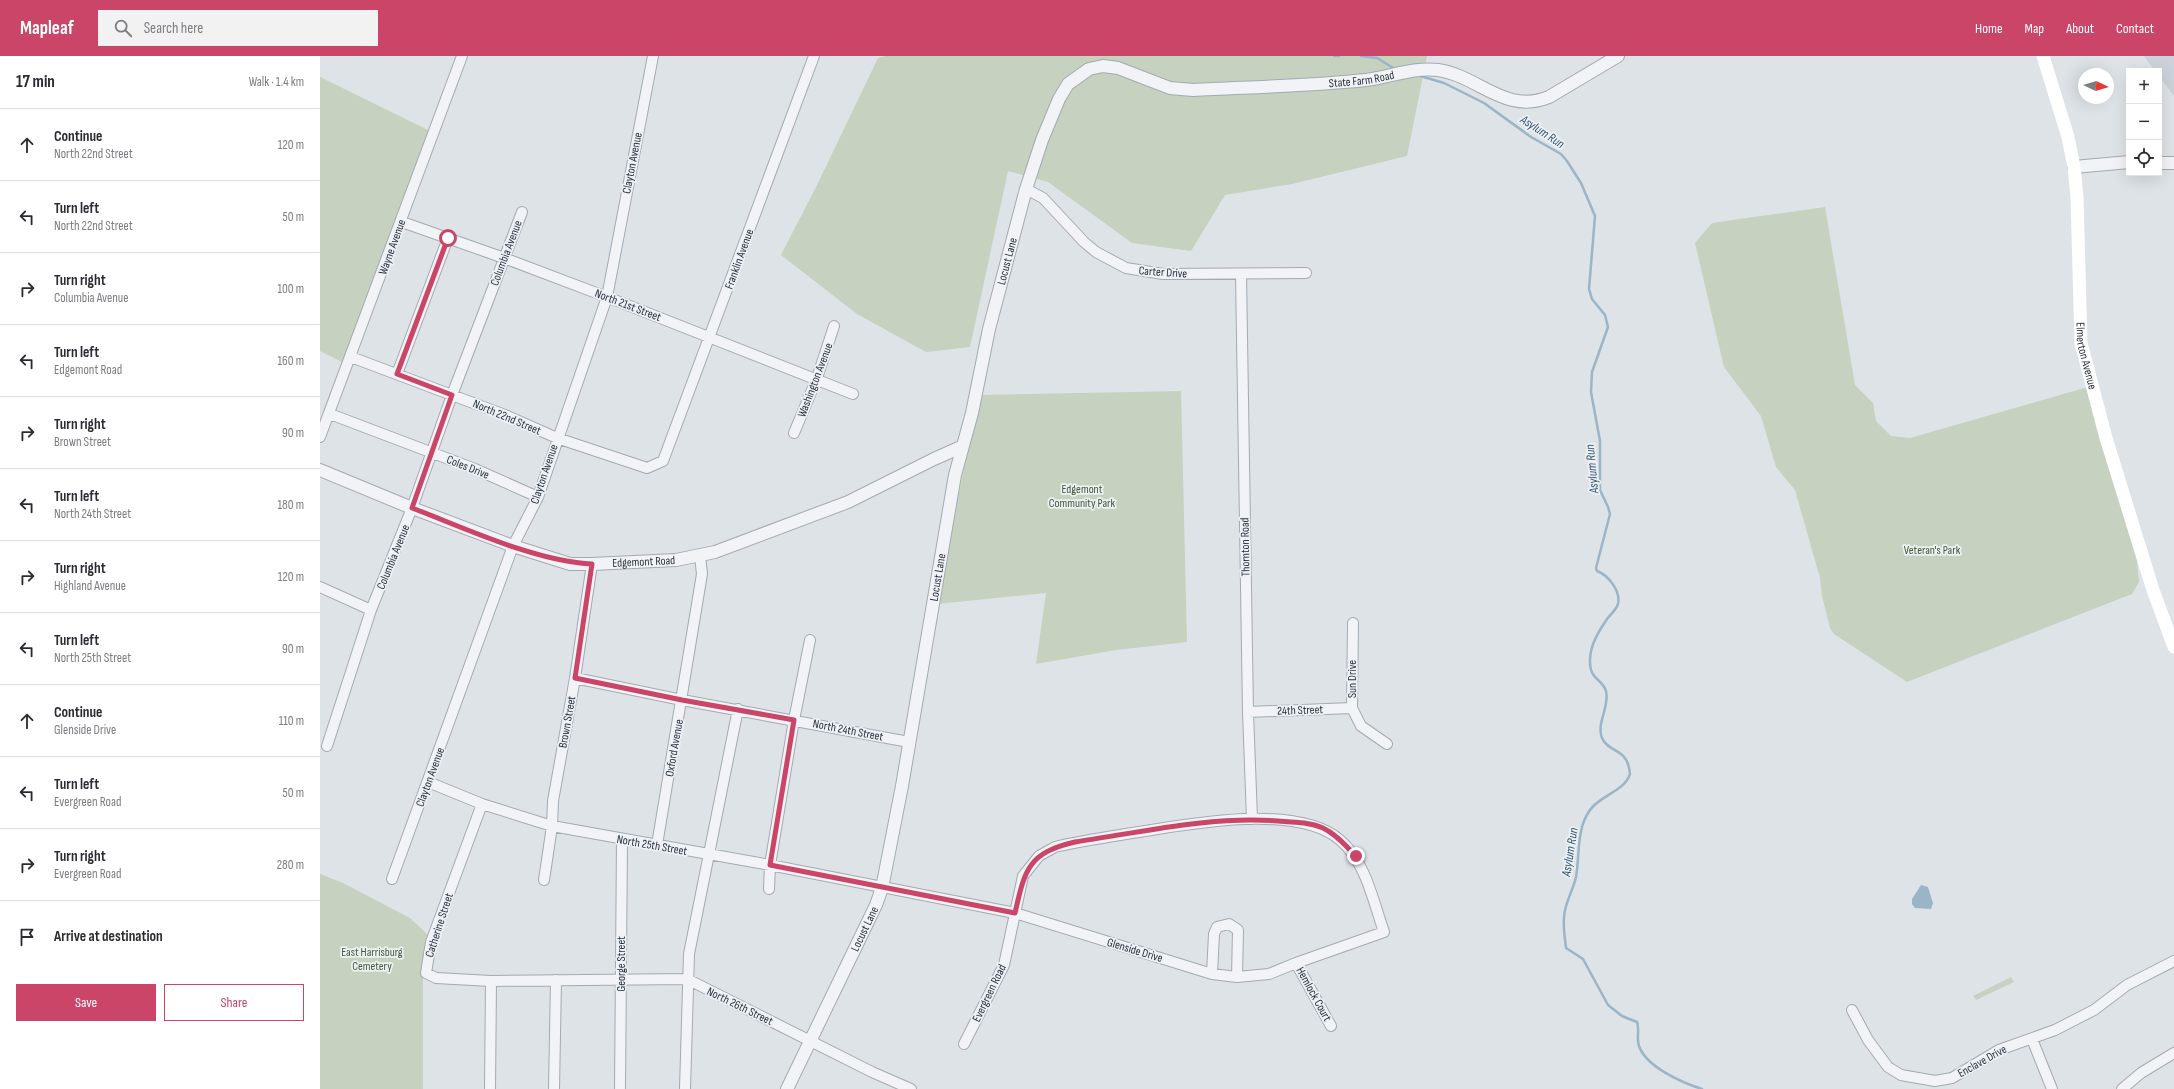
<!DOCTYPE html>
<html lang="en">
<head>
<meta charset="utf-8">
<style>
  :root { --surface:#fff; --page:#f2f2f3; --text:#2b2b33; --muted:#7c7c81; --line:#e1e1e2; --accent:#ca4568 }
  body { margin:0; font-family:"Sofia Sans Condensed",sans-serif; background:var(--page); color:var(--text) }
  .controls { position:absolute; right:12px; top:12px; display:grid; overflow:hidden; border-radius:0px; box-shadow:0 4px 16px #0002 }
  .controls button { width:36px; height:36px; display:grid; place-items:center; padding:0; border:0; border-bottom:1px solid var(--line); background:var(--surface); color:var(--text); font:20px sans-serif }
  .compass { position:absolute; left:1758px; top:12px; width:36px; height:36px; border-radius:50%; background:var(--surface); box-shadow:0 4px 16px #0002; rotate:94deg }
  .stop { position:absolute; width:12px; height:12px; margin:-9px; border:3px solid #ca4568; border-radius:50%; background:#fff }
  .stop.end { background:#ca4568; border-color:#fff; box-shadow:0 1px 4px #0008 }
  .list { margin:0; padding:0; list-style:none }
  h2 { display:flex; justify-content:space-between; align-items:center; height:52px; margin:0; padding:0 16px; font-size:17px }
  h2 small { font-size:13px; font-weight:400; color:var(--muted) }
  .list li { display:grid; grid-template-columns:26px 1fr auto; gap:12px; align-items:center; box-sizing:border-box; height:72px; padding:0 16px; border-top:1px solid var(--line) }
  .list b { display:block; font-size:15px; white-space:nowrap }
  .list p { margin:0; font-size:13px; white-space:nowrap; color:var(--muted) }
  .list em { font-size:13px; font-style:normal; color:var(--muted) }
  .actions { display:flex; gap:8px; padding:12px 16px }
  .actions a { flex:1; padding:9px 0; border:1px solid var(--accent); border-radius:0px; text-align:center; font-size:14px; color:var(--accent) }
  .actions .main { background:var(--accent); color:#fff }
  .icon { flex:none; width:22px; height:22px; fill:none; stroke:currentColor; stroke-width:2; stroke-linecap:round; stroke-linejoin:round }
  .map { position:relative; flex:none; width:1854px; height:1033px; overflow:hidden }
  header { display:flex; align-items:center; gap:24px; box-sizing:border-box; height:56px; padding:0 20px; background:var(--accent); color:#fff }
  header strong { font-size:19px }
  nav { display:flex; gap:22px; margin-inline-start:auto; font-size:14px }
  .search { width:280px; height:36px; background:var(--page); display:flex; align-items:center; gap:10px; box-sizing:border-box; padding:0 14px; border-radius:0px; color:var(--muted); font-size:15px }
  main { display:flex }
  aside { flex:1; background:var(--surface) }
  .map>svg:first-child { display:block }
  .built { fill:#ccd2d9 }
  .green { fill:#c6d1bf }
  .water { fill:#9ab5c7 }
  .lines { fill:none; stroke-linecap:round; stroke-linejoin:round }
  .stream { stroke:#9ab5c7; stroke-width:2.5 }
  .minor-casing { stroke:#a4aab1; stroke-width:12 }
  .tertiary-casing { stroke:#a4aab1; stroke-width:14 }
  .minor { stroke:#f1f3f6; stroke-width:10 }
  .tertiary { stroke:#f1f3f6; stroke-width:12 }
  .secondary { stroke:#fff; stroke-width:13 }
  .route { stroke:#ca4568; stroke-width:5 }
  .labels { text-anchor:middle; stroke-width:3.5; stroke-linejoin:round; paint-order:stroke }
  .street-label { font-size:12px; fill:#28323d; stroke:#edf1f5 }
  .park-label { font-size:12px; fill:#405935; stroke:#edf1f5 }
  .water-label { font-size:13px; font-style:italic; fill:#335570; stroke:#edf1f5 }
</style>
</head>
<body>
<header>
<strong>Mapleaf</strong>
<div class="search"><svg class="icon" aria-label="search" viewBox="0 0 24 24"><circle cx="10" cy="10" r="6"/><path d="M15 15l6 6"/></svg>Search here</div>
<nav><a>Home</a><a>Map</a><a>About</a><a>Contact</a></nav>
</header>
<main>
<aside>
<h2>17 min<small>Walk · 1.4 km</small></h2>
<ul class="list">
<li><svg class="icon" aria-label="ahead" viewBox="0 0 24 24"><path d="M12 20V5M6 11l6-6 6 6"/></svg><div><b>Continue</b><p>North 22nd Street</p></div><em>120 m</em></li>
<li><svg class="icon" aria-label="left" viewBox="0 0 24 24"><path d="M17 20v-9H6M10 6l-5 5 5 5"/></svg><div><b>Turn left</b><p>North 22nd Street</p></div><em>50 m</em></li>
<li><svg class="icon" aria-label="right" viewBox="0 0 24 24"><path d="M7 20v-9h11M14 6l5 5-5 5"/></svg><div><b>Turn right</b><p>Columbia Avenue</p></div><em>100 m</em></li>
<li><svg class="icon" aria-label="left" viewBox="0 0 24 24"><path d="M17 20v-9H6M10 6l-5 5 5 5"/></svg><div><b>Turn left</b><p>Edgemont Road</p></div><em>160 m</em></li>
<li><svg class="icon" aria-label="right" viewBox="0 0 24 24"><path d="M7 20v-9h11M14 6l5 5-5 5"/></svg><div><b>Turn right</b><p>Brown Street</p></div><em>90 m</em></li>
<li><svg class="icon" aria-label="left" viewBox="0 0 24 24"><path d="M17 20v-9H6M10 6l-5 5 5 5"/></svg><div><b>Turn left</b><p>North 24th Street</p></div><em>180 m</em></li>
<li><svg class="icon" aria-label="right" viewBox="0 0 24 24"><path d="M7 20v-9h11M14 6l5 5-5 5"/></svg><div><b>Turn right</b><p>Highland Avenue</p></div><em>120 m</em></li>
<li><svg class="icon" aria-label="left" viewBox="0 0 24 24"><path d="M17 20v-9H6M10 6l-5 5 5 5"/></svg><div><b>Turn left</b><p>North 25th Street</p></div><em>90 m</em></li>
<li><svg class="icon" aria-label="ahead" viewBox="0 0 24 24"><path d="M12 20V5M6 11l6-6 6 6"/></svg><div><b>Continue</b><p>Glenside Drive</p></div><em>110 m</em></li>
<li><svg class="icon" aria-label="left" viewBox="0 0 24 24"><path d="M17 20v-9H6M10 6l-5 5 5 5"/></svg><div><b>Turn left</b><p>Evergreen Road</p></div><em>50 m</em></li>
<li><svg class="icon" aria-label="right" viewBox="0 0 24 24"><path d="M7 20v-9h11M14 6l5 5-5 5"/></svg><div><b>Turn right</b><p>Evergreen Road</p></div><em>280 m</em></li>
<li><svg class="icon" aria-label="arrive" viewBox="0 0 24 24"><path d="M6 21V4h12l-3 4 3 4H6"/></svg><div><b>Arrive at destination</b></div></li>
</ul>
<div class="actions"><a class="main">Save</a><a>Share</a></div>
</aside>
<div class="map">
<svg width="1854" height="1033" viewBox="0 0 1854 1033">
  <rect width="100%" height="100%" fill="#dee3e7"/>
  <path class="built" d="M1824,0H1854V40L1839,20V15H1835Z"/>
  <path class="green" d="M566,0H1107L1087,100L972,128L905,139L871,195L812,187L728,126L688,115L650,291L606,296L537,258L461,199L497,129L558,2Z
    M0,21L110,75L24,307L0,295Z
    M1505,151L1535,329L1553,347L1556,365L1571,380L1590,382L1768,331L1816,496L1819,526L1812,538L1587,626L1514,578L1510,572L1502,540L1500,522L1475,434L1456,411L1441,360L1404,311L1375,187L1392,167Z
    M861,335L867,586L796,594L716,608L726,537L617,548L645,407L661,339Z
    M0,818L23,827L90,862L109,880L103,915V1033H0Z
    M1691,921L1694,926L1656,944L1653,940Z"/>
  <path class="water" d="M1601,829L1608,831L1613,847L1611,853L1595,852L1592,848V843Z"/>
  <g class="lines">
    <path class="stream" d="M1014,0H1019
      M1041,0L1057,2L1075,13
      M1097,19L1124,27L1164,47L1211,81L1241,98L1247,105L1261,127L1275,160L1269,233L1272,243L1285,259L1288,271L1272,316L1271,336L1280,385V434L1288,451L1290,458L1276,512L1277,515C1288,519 1301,535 1298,548C1296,554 1291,558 1287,563C1279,575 1270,589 1270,604C1269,624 1282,622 1286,635C1290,651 1276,667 1282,682C1289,698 1308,691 1310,718C1304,736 1280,739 1270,754C1256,773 1260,799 1256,821C1253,835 1244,848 1244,862C1243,872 1245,882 1246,892L1263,903L1288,949L1302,960L1317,966C1320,974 1316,982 1319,990C1326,1011 1363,1027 1382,1033"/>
    <defs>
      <path id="minor" d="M706,133L723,142L764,186L776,196L806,212L843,218L986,217
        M82,166L184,202L287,241L533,338
        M921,218L928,656L932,763
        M31,301L185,359L237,382L327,412L343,405L494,0
        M77,318L128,182
        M10,358L155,413L218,441
        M474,377L497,322L514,270
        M0,381L142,0
        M0,531L51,554
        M1033,567L1032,652L1041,670L1067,688
        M255,622L362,644L589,686
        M928,656L1032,652
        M7,690L51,554L92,452L132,339L202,156
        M108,726L162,748L232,770L450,809L695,857L892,918L917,921L949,918L976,907L1064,876C1053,845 1046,806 1020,784C978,748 876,767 825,775C795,780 764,784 735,791L719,800L703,820L684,909L644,988
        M162,748L111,886L106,917L116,922L171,925L367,923L552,1016L591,1033
        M337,789L382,518L380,500
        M72,823L193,490L218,441L287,241L333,0
        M224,824L232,770L233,745L255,622L272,508
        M449,833L450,809L474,664L490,584
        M976,907L1011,970
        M892,918L894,878L897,871L909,868L918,874L917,921
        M1532,954L1548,984L1568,1011L1581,1019L1615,1025L1632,1022L1679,994L1735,974L1774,954L1807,929L1854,905
        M1712,983L1732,1033
        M170,1033L171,925
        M234,1033L236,924
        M300,1033L302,784
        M365,1033L369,898L418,653
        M1802,1033L1821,1017L1854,997"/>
      <g id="tertiary">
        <path d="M1839,107H1854"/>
        <path d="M1754,111L1809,106"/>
        <path id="s1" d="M0,414L92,452L193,490L250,508H272L356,504L395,496L528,446L614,403L641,391"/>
        <path id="s2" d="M467,1033L556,849L562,832L582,730L635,419L652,357L669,273L706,133L722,84L739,43L748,28L769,13L783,10L798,12L850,32L873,34C931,31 989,30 1046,24C1070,21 1093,11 1118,14C1159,20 1185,59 1229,41L1298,0"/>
      </g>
    </defs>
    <use href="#minor" class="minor-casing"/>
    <use href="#tertiary" class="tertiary-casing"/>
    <use href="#minor" class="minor"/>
    <use href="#tertiary" class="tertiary"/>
    <path class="secondary" id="s3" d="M1723,0L1748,81L1754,111L1757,141L1761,287L1786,382L1833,534L1854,591"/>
  </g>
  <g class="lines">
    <path class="route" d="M128,182L77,318L132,339L92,452C145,472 217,506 272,508L255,622L362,644L474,664L450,809L695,857C705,813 708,797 755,786C822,776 890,760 958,765C973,766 989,766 1003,772C1016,778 1026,790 1036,800"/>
  </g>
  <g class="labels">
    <g class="street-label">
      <text dy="4" stroke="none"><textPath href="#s2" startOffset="1353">State Farm Road</textPath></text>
      <text transform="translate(312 107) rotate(-79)" y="4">Clayton Avenue</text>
      <text transform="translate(72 191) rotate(-70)" y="4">Wayne Avenue</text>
      <text transform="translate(186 197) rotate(-69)" y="4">Columbia Avenue</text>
      <text transform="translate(419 203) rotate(-70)" y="4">Franklin Avenue</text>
      <text dy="4" stroke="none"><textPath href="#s2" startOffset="862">Locust Lane</textPath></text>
      <text transform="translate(843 216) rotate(4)" y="4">Carter Drive</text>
      <text transform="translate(308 249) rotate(21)" y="4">North 21st Street</text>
      <text dy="4" stroke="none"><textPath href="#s3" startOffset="305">Elmerton Avenue</textPath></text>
      <text transform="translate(495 324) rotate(-69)" y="4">Washington Avenue</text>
      <text transform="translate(187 361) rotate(23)" y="4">North 22nd Street</text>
      <text transform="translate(148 411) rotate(22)" y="4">Coles Drive</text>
      <text transform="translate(224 418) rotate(-71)" y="4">Clayton Avenue</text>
      <text transform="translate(925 491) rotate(-91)" y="4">Thornton Road</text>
      <text transform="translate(73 501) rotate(-68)" y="4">Columbia Avenue</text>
      <text dy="4" stroke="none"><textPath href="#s1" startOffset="341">Edgemont Road</textPath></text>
      <text dy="4" stroke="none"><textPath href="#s2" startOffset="538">Locust Lane</textPath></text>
      <text transform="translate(1032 623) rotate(-90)" y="4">Sun Drive</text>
      <text transform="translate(980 654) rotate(-2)" y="4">24th Street</text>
      <text transform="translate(247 666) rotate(-80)" y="4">Brown Street</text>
      <text transform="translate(528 674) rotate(11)" y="4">North 24th Street</text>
      <text transform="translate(354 692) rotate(-80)" y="4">Oxford Avenue</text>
      <text transform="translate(110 721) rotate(-70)" y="4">Clayton Avenue</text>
      <text transform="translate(332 789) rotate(10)" y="4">North 25th Street</text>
      <text transform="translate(119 869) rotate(-72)" y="4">Catherine Street</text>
      <text dy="4" stroke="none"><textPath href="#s2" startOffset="178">Locust Lane</textPath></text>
      <text transform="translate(815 894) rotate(17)" y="4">Glenside Drive</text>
      <text transform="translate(301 908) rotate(-90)" y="4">George Street</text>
      <text transform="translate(669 937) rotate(-64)" y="4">Evergreen Road</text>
      <text transform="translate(994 938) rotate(61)" y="4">Hemlock Court</text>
      <text transform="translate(420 950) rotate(26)" y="4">North 26th Street</text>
      <text transform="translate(1662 1005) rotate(-29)" y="4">Enclave Drive</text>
    </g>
    <g class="park-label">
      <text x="762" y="437">Edgemont<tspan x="762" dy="14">Community Park</tspan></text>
      <text x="1612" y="498">Veteran's Park</text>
      <text x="52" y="900">East Harrisburg<tspan x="52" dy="14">Cemetery</tspan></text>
    </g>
    <g class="water-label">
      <text transform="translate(1223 75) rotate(33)" y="5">Asylum Run</text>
      <text transform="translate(1271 413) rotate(-95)" y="5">Asylum Run</text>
      <text transform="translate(1249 796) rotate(-81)" y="5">Asylum Run</text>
    </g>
  </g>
</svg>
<div class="controls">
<button>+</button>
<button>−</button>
<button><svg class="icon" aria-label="locate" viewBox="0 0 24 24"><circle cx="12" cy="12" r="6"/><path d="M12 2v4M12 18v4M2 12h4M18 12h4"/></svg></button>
</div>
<svg class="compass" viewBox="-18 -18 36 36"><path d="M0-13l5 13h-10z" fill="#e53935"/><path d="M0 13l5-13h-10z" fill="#7c7c81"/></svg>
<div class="stop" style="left:128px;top:182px"></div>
<div class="stop end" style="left:1036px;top:800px"></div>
</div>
</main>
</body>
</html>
